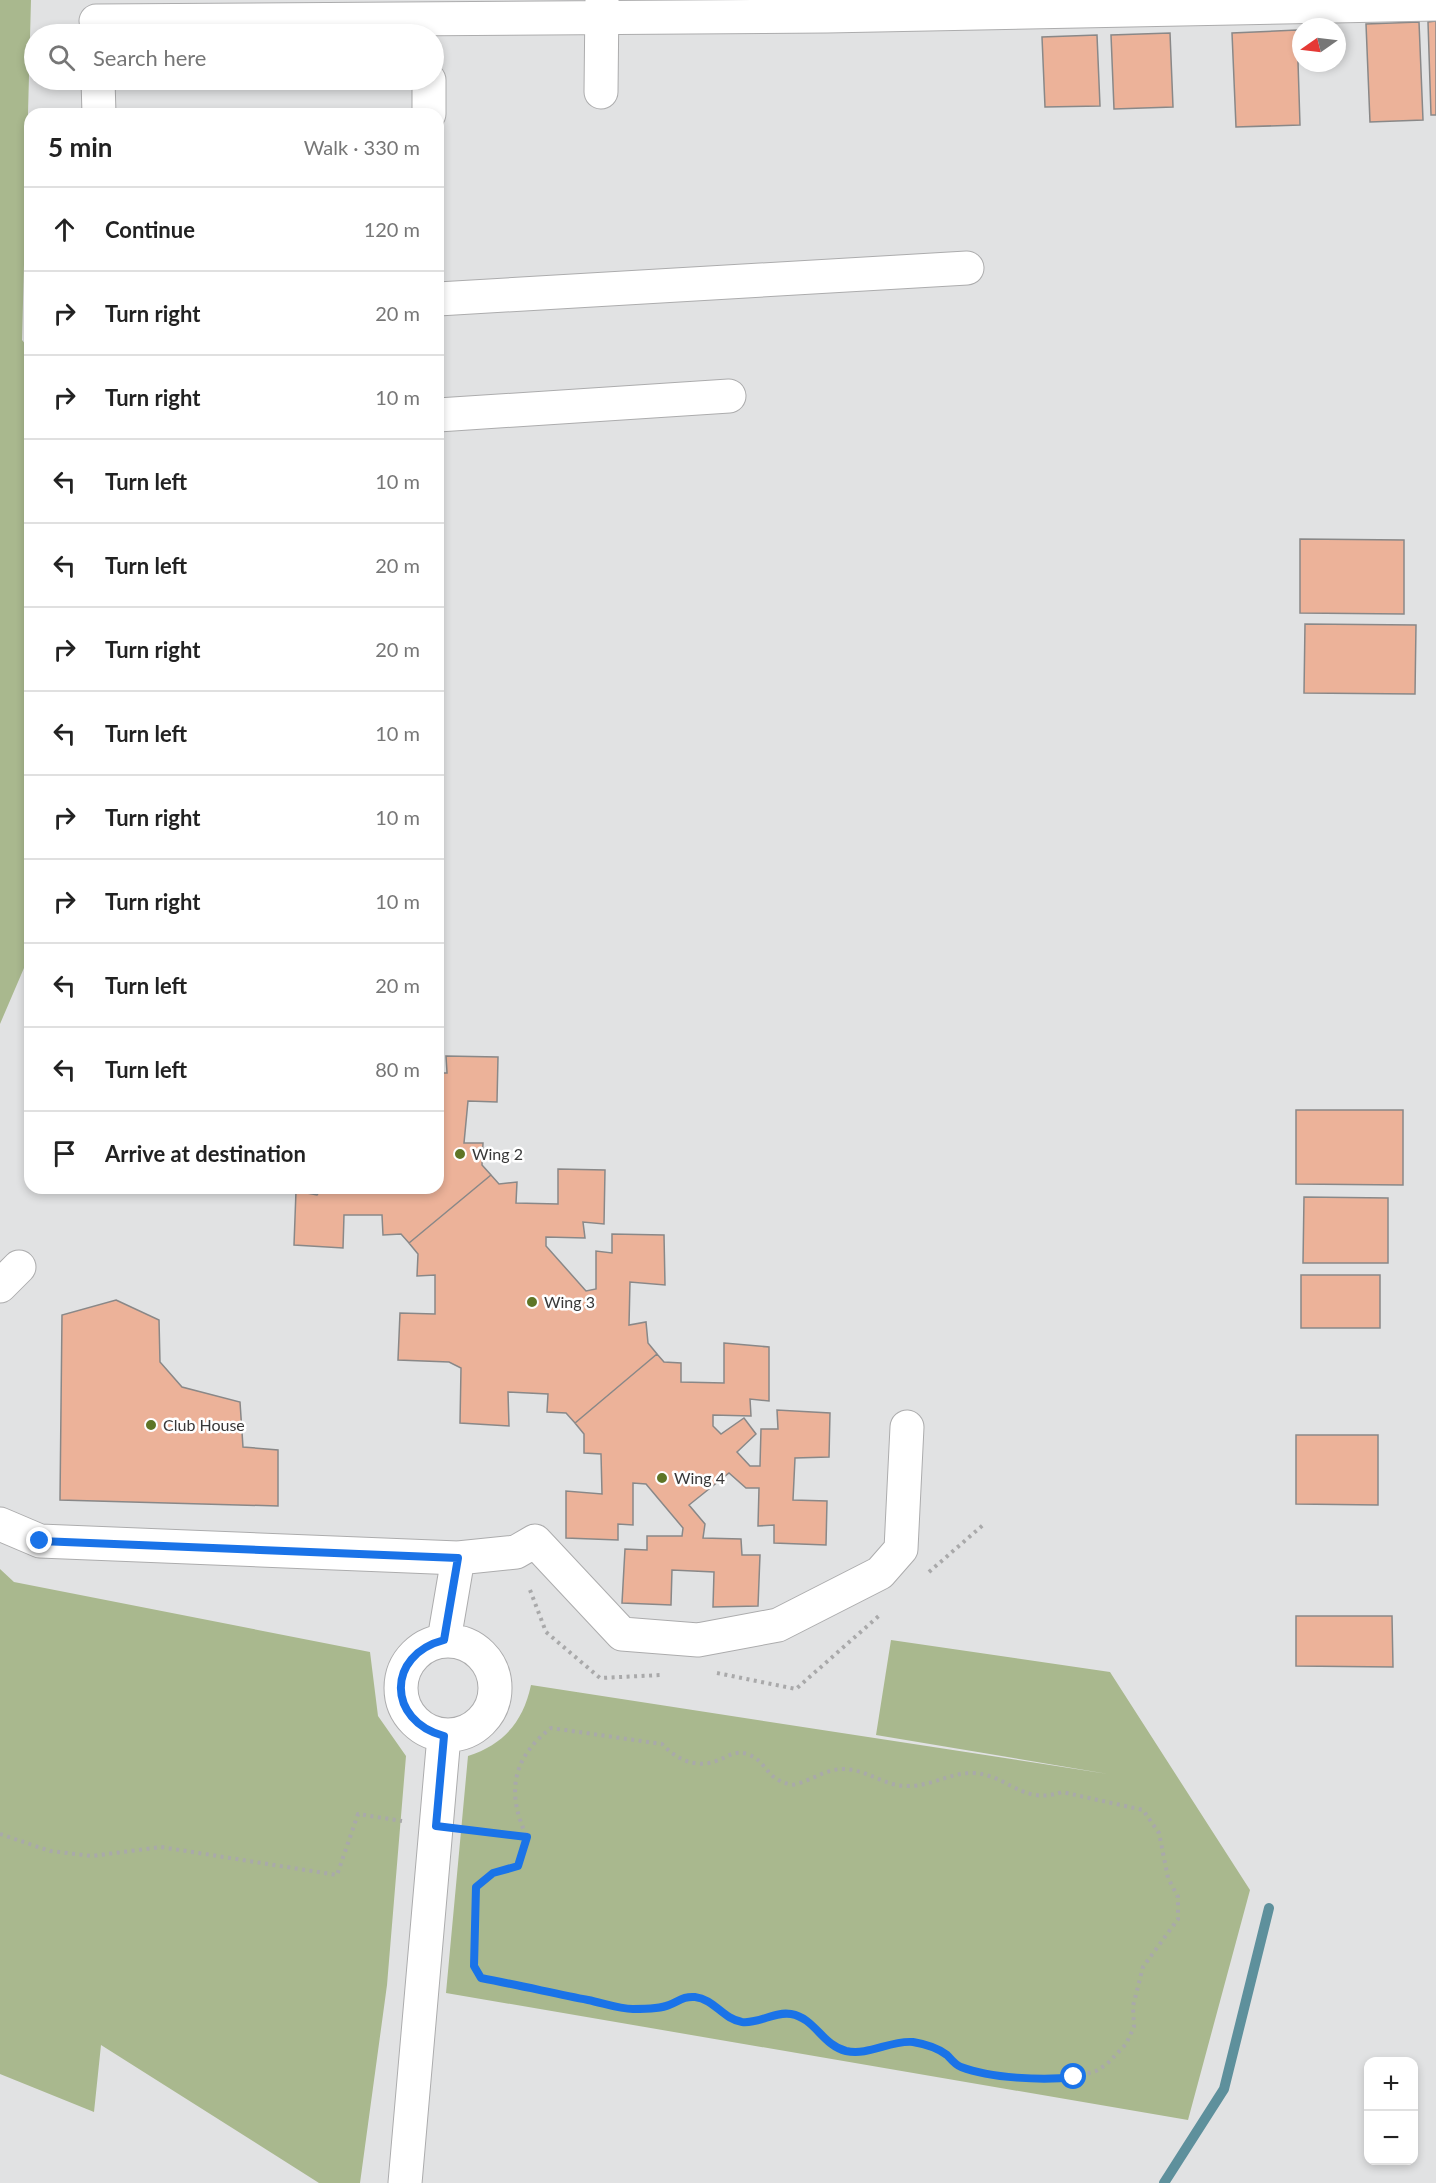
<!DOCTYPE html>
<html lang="en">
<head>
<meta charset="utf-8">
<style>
  :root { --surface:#fff; --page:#f2f2f2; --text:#222; --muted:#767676; --line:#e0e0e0 }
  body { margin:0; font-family:Lato,sans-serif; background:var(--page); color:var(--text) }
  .controls { position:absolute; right:18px; bottom:18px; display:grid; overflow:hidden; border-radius:12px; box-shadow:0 3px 9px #0003 }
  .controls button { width:54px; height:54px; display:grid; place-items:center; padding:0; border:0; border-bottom:2px solid var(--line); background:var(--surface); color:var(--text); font:30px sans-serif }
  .compass { position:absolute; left:1292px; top:18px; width:54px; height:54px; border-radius:50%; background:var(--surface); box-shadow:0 3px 9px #0003; rotate:256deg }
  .stop { position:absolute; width:18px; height:18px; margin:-14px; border:4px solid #1a73e8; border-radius:50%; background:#fff }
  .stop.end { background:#1a73e8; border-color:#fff; box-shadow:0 2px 6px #0008 }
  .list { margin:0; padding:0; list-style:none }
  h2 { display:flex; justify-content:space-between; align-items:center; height:78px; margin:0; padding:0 24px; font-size:26px }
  h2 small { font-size:20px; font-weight:400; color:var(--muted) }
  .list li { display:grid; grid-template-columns:39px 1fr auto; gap:18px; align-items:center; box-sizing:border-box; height:84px; padding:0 24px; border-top:2px solid var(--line) }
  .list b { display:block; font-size:22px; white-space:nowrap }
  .list em { font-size:20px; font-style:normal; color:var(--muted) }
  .icon { flex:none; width:33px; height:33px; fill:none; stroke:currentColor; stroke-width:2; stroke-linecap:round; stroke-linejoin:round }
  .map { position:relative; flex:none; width:1436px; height:2183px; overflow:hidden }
  .search { position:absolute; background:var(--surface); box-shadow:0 3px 9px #0003; left:24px; top:24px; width:420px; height:66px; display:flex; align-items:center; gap:15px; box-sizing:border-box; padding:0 21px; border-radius:33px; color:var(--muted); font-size:22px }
  .panel { position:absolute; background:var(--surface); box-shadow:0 3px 9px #0003; left:24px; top:108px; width:420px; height:1086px; border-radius:18px }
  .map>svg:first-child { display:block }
  .green { fill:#a9b88e }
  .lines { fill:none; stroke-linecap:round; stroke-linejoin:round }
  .stream { stroke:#5e909c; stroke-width:10 }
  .building { fill:#ecb299; stroke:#898888; stroke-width:1.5 }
  .minor-casing { stroke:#acacad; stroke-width:35 }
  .path { stroke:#a9a9aa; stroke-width:4; stroke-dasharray:3 4.5; stroke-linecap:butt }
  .minor { stroke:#fff; stroke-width:33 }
  .route { stroke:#1a73e8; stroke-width:8 }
  .poi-dot { fill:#5e7526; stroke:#fff; stroke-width:2 }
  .labels { text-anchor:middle; stroke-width:5; stroke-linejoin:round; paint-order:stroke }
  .poi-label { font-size:16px; fill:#383838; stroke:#fff; text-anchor:start }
</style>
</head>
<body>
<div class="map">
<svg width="1436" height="2183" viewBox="0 0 1436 2183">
  <rect width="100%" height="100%" fill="#e1e2e3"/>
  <path class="green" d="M0,0H31L22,340L30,350V954L0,1024Z
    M0,1569L14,1582L370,1652L378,1716L406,1756L387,1985L360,2183H319L101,2045L94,2112L0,2074Z
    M891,1640L1110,1672L1250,1890L1188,2120L446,1993L468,1756C504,1744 523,1722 531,1685L1108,1774L876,1735Z"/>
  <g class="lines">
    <path class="stream" d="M1164,2183L1224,2089L1269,1908"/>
  </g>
  <path class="building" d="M1436,21V115H1431L1428,22Z
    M1419,22L1423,120L1370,122L1366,24Z
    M1297,30L1300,125L1236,127L1232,33Z
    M1170,33L1173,107L1114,109L1111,35Z
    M1097,35L1100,106L1045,107L1042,37Z
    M1300,539L1404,540V614L1300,613Z
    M1305,624L1416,625L1415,694L1304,693Z
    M438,990H442L439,1045L438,1044Z
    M446,1056L498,1057L497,1102L468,1101L464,1143H483L482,1165L491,1175L409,1243L401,1234L383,1235L382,1215H344L343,1248L294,1245L296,1191L317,1195L322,1188H438V1073H447Z
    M1296,1110H1403V1185L1296,1184Z
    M558,1169L605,1170L604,1224L583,1222L585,1238L546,1237V1246L586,1291L596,1289V1251L612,1253V1234L664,1235L665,1285L630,1282L629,1325L646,1322L648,1343L657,1354L575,1423L566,1413L547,1412L548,1394L508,1392L509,1426L460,1423L461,1368L449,1362L398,1360L400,1313L435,1314V1275L417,1276L418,1254L409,1243L491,1175L499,1184L517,1182L516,1203L558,1204Z
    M1304,1197L1388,1198V1263H1303Z
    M1301,1275H1380V1328H1301Z
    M116,1300L159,1320L160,1362L182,1387L240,1402L243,1447L278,1450V1506L60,1500L62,1315Z
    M724,1343L769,1347V1401L750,1399L751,1416L713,1415V1426L721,1434L744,1418L756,1434L737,1452L750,1466H760L761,1429H778L777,1410L830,1413L829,1457L795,1458L793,1500L827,1501L826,1545L774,1543V1525L758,1526L759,1488H746L729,1473L689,1505L705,1524L703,1538L741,1539L742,1555H760L758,1606L713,1607L714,1572L672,1570L671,1605L622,1603L625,1549L647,1550V1536H682L683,1528L646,1484L633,1483V1525L618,1524V1540L566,1538V1491L602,1494L601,1454L584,1453V1434L575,1423L657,1354L664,1362L681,1363V1382L724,1383Z
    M1296,1435H1378V1505L1296,1504Z
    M1296,1616H1392L1393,1667L1296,1666Z"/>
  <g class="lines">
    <defs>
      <path id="minor" d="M96,21L827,16L1436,4
        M98,80L99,114
        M601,92L602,0
        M429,114V80
        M438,299L967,268
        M438,415L729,396
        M0,1286L19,1267
        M0,1524L40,1541L458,1558L516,1552L535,1541L622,1634L698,1640L778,1625L880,1573L901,1549L907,1427
        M444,1640L458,1558
        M401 1688a47 47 0 1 1 94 0a47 47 0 1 1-94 0Z
        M405,2183L444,1736"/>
    </defs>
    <use href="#minor" class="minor-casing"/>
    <path class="path" d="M929,1572L983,1525
      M530,1590L546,1632L600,1678L662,1675
      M717,1673L796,1689L881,1614
      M469,1830L527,1837C506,1793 512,1758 551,1728L662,1744C676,1759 696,1769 716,1761C728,1757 734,1750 747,1754C768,1761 764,1779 792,1785C810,1782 824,1769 843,1769C867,1769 885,1787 909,1786C931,1786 950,1773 972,1773C1008,1774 1022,1806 1062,1792L1143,1810L1159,1833L1168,1878L1178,1897V1919L1143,1967L1133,2006L1134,2027L1126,2044L1107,2064L1096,2071L1074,2077L1027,2079L959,2067L946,2054L930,2046L913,2042L893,2043L860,2052L846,2051L833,2046L822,2037L813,2025L797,2015L787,2013L753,2023L739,2021L726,2016L706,2000L695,1997H685L669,2006L632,2009L481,1978L474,1966L476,1887L493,1873L518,1866L527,1837
      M0,1834L50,1851L92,1856L161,1847L337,1875L358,1814L402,1821"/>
    <use href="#minor" class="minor"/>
  </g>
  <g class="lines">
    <path class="route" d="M40,1541L458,1558L444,1640C386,1655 387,1721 444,1736L436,1826L527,1837L518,1866L493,1873L476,1887L474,1966L481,1978C517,1985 553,1993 588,2000C603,2003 619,2009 633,2009C643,2009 660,2009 669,2005C679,2001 684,1996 695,1997C714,1999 723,2019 742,2022C760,2024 774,2011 791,2014C815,2018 822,2045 846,2051C869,2056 890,2040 913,2042C925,2044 938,2048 947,2055C951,2059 955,2065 961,2067C990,2078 1043,2081 1074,2077"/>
  </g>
  <g class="poi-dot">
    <circle cx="460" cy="1154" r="6"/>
    <circle cx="532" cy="1302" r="6"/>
    <circle cx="151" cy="1425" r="6"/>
    <circle cx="662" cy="1478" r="6"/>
  </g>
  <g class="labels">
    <g class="poi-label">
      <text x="472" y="1160">Wing 2</text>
      <text x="544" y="1308">Wing 3</text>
      <text x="163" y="1431">Club House</text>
      <text x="674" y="1484">Wing 4</text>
    </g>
  </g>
</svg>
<div class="controls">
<button>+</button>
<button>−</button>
</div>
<svg class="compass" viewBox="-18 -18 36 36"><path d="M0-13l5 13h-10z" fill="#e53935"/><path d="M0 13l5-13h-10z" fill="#767676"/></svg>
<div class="stop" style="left:1074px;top:2077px"></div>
<div class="stop end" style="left:40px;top:1541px"></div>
<div class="search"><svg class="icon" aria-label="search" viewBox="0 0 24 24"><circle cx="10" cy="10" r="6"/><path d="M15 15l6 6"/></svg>Search here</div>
<section class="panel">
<h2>5 min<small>Walk · 330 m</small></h2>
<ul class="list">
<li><svg class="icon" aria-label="ahead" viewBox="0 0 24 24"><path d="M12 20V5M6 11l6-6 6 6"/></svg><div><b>Continue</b></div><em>120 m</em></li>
<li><svg class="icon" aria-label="right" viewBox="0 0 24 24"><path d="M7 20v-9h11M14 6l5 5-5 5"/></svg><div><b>Turn right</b></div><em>20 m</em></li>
<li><svg class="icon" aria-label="right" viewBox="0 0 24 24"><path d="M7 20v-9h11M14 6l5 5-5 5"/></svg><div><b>Turn right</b></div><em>10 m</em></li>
<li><svg class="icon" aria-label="left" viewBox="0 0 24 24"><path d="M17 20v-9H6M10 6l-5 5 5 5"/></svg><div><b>Turn left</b></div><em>10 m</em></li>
<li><svg class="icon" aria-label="left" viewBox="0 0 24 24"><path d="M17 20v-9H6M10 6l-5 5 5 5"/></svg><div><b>Turn left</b></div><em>20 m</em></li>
<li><svg class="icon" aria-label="right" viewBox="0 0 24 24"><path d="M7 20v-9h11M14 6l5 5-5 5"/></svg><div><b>Turn right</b></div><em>20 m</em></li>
<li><svg class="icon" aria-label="left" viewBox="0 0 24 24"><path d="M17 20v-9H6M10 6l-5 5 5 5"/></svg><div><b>Turn left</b></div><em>10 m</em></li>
<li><svg class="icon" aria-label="right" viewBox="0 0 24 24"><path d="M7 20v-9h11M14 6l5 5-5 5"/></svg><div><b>Turn right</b></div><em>10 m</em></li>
<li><svg class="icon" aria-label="right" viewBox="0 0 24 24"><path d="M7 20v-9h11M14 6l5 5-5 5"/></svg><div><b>Turn right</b></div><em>10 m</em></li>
<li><svg class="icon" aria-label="left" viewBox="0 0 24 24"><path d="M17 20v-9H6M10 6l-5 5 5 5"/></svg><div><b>Turn left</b></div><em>20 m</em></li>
<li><svg class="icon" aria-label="left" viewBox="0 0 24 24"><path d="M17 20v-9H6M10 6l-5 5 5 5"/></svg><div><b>Turn left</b></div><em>80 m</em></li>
<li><svg class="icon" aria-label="arrive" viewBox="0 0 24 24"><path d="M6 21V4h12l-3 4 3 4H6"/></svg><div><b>Arrive at destination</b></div></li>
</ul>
</section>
</div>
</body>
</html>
